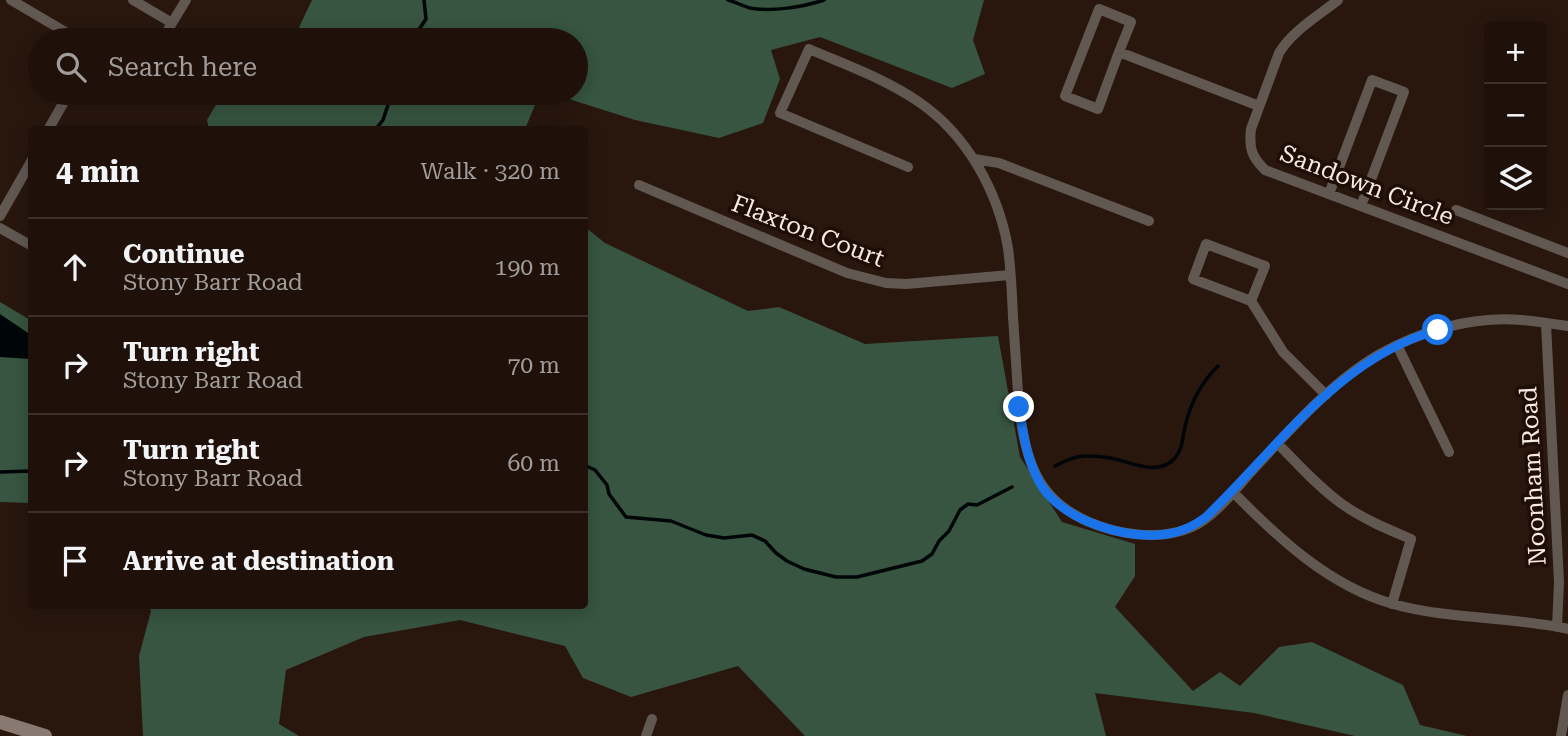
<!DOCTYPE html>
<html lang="en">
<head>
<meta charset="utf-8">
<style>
  :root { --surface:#1f110a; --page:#2c1f18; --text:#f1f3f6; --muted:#a19d9c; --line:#3c312b }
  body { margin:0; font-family:"Roboto Serif",serif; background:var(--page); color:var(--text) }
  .controls { position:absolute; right:21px; top:21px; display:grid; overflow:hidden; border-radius:7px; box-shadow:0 4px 18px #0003 }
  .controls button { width:63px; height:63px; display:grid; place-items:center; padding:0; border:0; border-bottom:2px solid var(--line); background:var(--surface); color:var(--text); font:35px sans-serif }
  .stop { position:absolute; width:21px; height:21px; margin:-16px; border:5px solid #1a73e8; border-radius:50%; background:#fff }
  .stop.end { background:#1a73e8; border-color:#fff; box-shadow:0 2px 7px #0008 }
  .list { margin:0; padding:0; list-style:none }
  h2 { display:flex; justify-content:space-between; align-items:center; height:91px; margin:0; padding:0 28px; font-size:30px }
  h2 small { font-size:23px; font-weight:400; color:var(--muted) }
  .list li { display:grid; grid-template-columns:46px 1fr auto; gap:21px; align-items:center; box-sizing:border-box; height:98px; padding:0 28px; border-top:2px solid var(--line) }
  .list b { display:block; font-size:26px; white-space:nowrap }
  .list p { margin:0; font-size:23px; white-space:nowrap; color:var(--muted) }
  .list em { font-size:23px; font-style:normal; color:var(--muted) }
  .icon { flex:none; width:38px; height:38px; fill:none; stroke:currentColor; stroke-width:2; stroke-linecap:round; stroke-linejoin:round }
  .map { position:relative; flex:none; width:1568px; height:736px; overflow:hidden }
  .search { position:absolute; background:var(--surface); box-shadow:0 4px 18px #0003; left:28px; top:28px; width:560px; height:77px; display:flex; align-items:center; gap:18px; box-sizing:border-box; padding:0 24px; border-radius:38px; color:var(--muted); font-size:26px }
  .panel { position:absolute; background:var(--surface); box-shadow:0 4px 18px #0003; left:28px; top:126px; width:560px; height:483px; border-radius:7px }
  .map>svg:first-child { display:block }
  .forest { fill:#375541 }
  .water { fill:#000608 }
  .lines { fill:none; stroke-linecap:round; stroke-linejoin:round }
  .stream { stroke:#000608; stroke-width:3.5 }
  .street { stroke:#615852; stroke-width:10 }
  .secondary { stroke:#887a70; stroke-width:14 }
  .route { stroke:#1a73e8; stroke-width:9 }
  .labels { text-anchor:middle; stroke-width:7; stroke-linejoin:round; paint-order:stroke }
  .street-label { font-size:24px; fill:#f8ebe5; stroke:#1f0e06 }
</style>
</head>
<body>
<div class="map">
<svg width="1568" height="736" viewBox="0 0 1568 736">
  <rect width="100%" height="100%" fill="#29170e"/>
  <path class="forest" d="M312,0H984L973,40L985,74L952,88L820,37L771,50L780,79L763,123L719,138L635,120L572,100L560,93H576V40H293Z
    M223,93H540L525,129H209L207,120Z
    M585,227L605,243L748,311L779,307L865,344L998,336L1020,457L1062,522L1135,544V576L1115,607L1193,691L1220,672L1240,686L1279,647L1312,642L1403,685L1420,725L1467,736H1355L1254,713L1095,693L1106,736H805L738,666L631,697L583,678L565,646L460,620L364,637L286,670L279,724L299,736H143L139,656L151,611L148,606H584Z
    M0,302L32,321L31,503L0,502Z"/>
  <path class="water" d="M0,314L31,335V359L0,357Z"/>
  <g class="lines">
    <path class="stream" d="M728,0C735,2 743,6 750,8C772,12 803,7 824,0
      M410,40L414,37L426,19L424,0
      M375,130L383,120L392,93
      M584,465L595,470L607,485L609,494L626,517L671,521L706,535L724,538L752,535L765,541L776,553L787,561L804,569L836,577H857L922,561L932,554L939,541L949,531L960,510L968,504L977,505L1012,487
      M1055,466C1065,461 1075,456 1086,456C1097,456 1108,457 1119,460C1136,465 1160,475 1175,458C1183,448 1182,439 1185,427C1190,404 1201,383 1218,366
      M0,472L32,471"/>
    <path class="street" d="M11,0L79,40
      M133,0L172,23L162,40
      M1338,0C1318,16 1292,31 1279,53L1251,129C1249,148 1251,156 1265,170L1568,284
      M172,23L186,0
      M1119,52L1098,109L1065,96L1099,9L1131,22L1119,52L1259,106
      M48,130L69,93
      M974,159L999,163L1149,221
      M908,167L780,113L809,49C846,65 886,79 919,102C967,135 998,191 1008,248C1011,270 1012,294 1013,317C1015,347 1017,377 1019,407C1026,460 1036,499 1089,522C1119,535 1161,541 1192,527C1214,517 1234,491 1250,473C1288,432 1330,383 1378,355C1420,331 1472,316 1521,320C1536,321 1552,324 1568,326
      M639,185L847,273L886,283L906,284L1010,275
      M1329,194L1372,80L1404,92L1361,206
      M1456,210L1568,253
      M0,216L32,160
      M0,228L32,246
      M1251,301L1265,266L1206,244L1193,279L1251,301L1283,352L1326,395
      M1546,324L1559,582L1557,627
      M1397,345L1449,452
      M1278,444C1298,464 1318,487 1342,504C1363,519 1387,529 1411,539L1392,604
      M1233,492C1278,538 1329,586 1393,604C1450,620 1511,616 1568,629
      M646,736L652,719
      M1561,736L1568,695"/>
    <path class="secondary" d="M0,722L45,736"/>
  </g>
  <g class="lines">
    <path class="route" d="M1019,407C1023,434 1027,461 1041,485C1064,521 1126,540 1167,534C1182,532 1194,526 1206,517C1277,449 1339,357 1438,330"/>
  </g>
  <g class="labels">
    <g class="street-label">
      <text transform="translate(1367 185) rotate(21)" y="8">Sandown Circle</text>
      <text transform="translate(808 231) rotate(21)" y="8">Flaxton Court</text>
      <text transform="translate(1533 476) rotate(-93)" y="8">Noonham Road</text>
    </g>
  </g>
</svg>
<div class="controls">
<button>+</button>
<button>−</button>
<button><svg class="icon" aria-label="layers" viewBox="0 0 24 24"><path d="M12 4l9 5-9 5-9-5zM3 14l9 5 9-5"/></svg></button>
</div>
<div class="stop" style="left:1438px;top:330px"></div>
<div class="stop end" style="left:1019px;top:407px"></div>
<div class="search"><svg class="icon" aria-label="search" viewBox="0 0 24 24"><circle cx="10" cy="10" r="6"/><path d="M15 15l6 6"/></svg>Search here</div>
<section class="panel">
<h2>4 min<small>Walk · 320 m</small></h2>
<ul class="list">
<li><svg class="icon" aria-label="ahead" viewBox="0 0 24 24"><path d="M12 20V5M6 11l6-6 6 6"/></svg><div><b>Continue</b><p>Stony Barr Road</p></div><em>190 m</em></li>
<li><svg class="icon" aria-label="right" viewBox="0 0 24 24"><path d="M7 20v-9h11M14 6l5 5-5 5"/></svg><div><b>Turn right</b><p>Stony Barr Road</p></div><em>70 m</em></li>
<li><svg class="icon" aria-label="right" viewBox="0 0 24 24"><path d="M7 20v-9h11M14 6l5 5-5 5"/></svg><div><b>Turn right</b><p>Stony Barr Road</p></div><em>60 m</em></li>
<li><svg class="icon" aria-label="arrive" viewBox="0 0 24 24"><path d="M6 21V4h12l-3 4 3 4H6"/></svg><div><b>Arrive at destination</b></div></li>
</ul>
</section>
</div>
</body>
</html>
